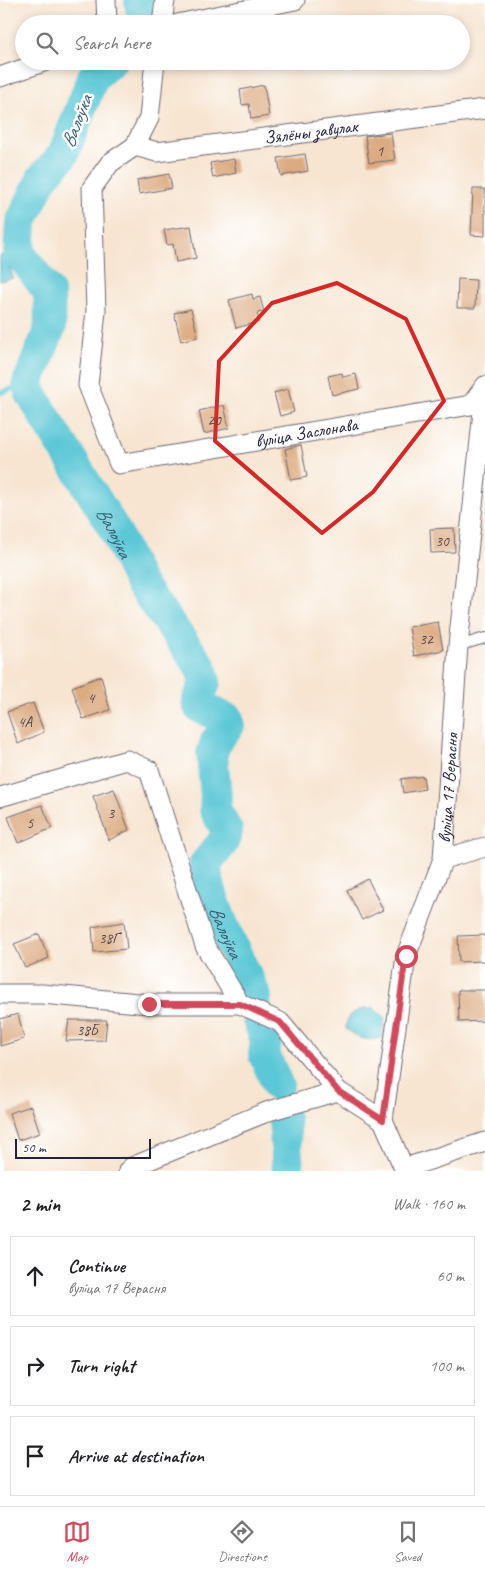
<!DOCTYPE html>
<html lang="en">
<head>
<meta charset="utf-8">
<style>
  :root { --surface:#fff; --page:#f6f6f6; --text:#202124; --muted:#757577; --line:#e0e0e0; --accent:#d1495b }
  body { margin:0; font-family:Caveat,sans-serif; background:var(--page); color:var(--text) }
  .scale { position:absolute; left:15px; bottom:12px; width:136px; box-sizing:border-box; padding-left:5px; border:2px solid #22223b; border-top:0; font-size:14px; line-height:18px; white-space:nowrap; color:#22223b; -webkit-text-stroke:4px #fff; paint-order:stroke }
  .stop { position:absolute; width:15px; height:15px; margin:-11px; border:4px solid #d1495b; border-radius:50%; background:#fff }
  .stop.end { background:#d1495b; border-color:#fff; box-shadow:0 1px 5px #0008 }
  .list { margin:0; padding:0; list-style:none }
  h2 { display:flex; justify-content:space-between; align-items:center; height:65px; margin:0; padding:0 20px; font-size:21px }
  h2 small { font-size:16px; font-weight:400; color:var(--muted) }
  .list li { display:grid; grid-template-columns:32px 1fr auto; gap:15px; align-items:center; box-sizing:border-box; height:80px; margin:0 10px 10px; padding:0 10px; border:1px solid var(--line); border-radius:0px }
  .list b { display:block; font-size:19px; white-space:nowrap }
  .list p { margin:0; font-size:16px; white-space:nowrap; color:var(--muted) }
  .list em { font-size:16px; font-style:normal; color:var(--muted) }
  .icon { flex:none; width:28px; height:28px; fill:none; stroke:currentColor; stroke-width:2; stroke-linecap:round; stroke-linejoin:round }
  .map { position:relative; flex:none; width:485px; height:1171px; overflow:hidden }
  .search { position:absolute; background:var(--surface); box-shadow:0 2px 8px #0003; left:15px; right:15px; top:15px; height:55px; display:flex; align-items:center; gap:12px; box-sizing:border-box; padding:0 18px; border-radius:28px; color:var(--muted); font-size:19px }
  .sheet { height:335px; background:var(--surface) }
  nav { display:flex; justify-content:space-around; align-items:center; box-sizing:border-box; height:70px; border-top:1px solid var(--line); background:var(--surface); font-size:14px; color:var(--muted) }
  nav a { display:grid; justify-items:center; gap:2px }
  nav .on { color:var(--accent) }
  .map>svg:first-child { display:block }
  .water { fill:#5cc7d6; stroke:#3f7488 }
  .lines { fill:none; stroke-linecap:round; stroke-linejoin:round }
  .stream { stroke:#5cc7d6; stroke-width:5.5 }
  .river { stroke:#5cc7d6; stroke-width:32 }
  .building { fill:#dcaa81 }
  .service-casing { stroke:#6d6670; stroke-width:12 }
  .minor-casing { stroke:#6d6670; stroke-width:21 }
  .service { stroke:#fff; stroke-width:10 }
  .minor { stroke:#fff; stroke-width:19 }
  .route { stroke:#d1495b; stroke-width:6 }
  .marked { fill:none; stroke:#d62828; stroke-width:4; stroke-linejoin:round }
  .labels { text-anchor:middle; stroke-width:5; stroke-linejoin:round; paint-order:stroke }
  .number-label { font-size:15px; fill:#50444c }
  .street-label { font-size:18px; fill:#22223b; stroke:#fff }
  .water-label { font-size:19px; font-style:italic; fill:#365c71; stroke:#fff }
</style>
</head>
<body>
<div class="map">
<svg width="485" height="1171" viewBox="0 0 485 1171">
  <rect width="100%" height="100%" fill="#fff"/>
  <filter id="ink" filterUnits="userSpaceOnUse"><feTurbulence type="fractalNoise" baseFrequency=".02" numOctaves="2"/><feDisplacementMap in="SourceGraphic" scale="10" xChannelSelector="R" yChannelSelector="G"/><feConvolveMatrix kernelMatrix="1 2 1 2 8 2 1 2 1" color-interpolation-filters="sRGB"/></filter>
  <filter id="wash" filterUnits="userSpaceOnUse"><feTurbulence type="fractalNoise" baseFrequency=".0096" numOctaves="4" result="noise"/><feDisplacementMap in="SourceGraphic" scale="20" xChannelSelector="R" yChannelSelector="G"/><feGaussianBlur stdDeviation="1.12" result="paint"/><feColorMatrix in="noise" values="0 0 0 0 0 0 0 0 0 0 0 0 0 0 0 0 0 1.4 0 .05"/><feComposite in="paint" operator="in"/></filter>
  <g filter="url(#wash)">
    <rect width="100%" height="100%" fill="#f7e5d1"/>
    <path class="water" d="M6,254L13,278L0,281V255Z
      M373,1007L385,1019L381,1038C367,1042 357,1038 346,1029C346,1014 354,1011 367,1008L369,1010Z"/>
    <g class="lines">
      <path class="stream" d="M0,393L28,383"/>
      <g class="river">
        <path d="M140,0L141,8"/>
        <path id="s1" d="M111,61L93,77L63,155L42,178L21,223L19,253L49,292L50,328L28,383L31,394L114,529L139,582L201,667L205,683L198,700L199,707L228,719L229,725L216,741L212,754L216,796L215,809L227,831L223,842L205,864C211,910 238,955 256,997"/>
        <path d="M258,1019L266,1040L264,1054L278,1086"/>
        <path d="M284,1119L288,1171"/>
      </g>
    </g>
    <g id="blocks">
      <path class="building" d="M264,85L269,116L251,119L249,104L242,105L240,90Z
        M391,133L395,160L369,163L365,136Z
        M305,154L308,171L281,176L278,158Z
        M234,159L236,173L213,178L210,163Z
        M169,174L172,188L139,194L137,180Z
        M473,189H485V236L471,235Z
        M191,226L196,258L176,262L173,244L167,245L164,230Z
        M458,279L476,280L475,308H457Z
        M252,294L253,299L260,297L264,312L257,313L259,322L236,328L229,300Z
        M191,309L198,337L181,341L174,313Z
        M342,373L343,377L356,374L359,389L332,395L328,376Z
        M288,389L294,412L280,416L274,393Z
        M224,405L229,428L204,434L199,411Z
        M301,445L307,477L291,480L285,449Z
        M454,528L455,552L431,553L430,529Z
        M438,622L443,650L414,656L409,627Z
        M101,676L110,710L83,719L72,687Z
        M33,703L44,732L18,744L7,712Z
        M423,776L425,789L403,793L401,779Z
        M114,789L129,830L109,840L93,796Z
        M42,805L52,828L18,843L8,817Z
        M368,879L383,910L362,920L347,890Z
        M124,922L127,949L94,952L92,927Z
        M39,934L49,958L25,968L14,944Z
        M485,935V961L459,962L458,936Z
        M458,990H485V1021L459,1022Z
        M18,1014L24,1039L0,1046V1019Z
        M69,1020H107L105,1040L66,1041Z
        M31,1106L40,1133L18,1140L9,1113Z"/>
    </g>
  </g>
  <g filter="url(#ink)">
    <use href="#blocks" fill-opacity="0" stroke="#6d6670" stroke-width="1"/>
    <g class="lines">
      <defs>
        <path id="service" d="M458,646L485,638"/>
        <g id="minor">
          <path d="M106,0L107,24"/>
          <path d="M162,24L165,0"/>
          <path d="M177,24L295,0"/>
          <path id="s2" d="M155,61L149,118L135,146L110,163L92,188L96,311L88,385L119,464L471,405L485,386"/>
          <path d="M0,77L46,61"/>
          <path id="s3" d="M135,146L157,152L485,109"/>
          <path d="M0,797L127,760L149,770L205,946L240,1004"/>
          <path d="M443,859L485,847"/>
          <path d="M0,994H42L149,1004H240L280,1022L338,1091L383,1120"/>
          <path d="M405,1168L485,1142"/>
          <path d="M128,1171L132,1167L269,1111L338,1091"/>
          <path id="s4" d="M405,1171L383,1120L406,956L443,859L458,646L485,393"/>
        </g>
      </defs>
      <use href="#service" class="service-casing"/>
      <use href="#minor" class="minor-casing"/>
      <use href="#service" class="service"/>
      <use href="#minor" class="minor"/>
    </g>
  </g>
  <g class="lines" filter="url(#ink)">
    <path class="route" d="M149,1004H240L280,1022L338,1091L383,1120L406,956"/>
  </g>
  <path class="marked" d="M337,283L406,319L444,401L373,492L322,533L215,441L219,361L272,303Z"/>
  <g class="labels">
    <g class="number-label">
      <text x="380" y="156">1</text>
      <text x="214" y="425">20</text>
      <text x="442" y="546">30</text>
      <text x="426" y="644">32</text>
      <text x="91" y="703">4</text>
      <text x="25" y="727">4А</text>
      <text x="111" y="818">3</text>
      <text x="30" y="828">5</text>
      <text x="109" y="943">38Г</text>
      <text x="87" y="1035">38Б</text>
    </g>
    <g class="street-label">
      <text dy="6" stroke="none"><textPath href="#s3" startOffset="178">Зялёны завулак</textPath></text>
      <text dy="6" stroke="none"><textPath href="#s2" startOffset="622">вуліца Заслонава</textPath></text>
      <text dy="6" stroke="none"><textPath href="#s4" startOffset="396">вуліца 17 Верасня</textPath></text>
    </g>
    <g class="water-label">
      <text transform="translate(76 121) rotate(-69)" y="7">Валоўка</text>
      <text dy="7" stroke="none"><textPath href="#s1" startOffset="536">Валоўка</textPath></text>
      <text dy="7" stroke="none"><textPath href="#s1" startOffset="1002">Валоўка</textPath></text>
    </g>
  </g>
</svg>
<div class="scale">50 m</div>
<div class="stop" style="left:406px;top:956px"></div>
<div class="stop end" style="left:149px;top:1004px"></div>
<div class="search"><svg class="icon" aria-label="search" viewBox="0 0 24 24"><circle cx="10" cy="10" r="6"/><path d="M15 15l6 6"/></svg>Search here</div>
</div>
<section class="sheet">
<h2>2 min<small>Walk · 160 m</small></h2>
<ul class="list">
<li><svg class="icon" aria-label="ahead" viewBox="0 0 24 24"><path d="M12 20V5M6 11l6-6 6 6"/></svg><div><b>Continue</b><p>вуліца 17 Верасня</p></div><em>60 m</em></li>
<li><svg class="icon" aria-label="right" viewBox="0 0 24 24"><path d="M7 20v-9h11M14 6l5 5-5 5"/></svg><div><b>Turn right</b></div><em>100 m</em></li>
<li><svg class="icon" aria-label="arrive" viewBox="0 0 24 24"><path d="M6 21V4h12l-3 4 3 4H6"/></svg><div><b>Arrive at destination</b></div></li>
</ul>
</section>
<nav>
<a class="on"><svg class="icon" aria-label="map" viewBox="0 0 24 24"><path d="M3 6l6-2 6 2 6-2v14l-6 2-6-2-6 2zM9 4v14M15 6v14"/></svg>Map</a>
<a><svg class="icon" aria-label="directions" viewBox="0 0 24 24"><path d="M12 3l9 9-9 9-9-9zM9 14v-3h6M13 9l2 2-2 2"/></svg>Directions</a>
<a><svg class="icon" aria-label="saved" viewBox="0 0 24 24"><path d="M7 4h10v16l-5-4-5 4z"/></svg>Saved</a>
</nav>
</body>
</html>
